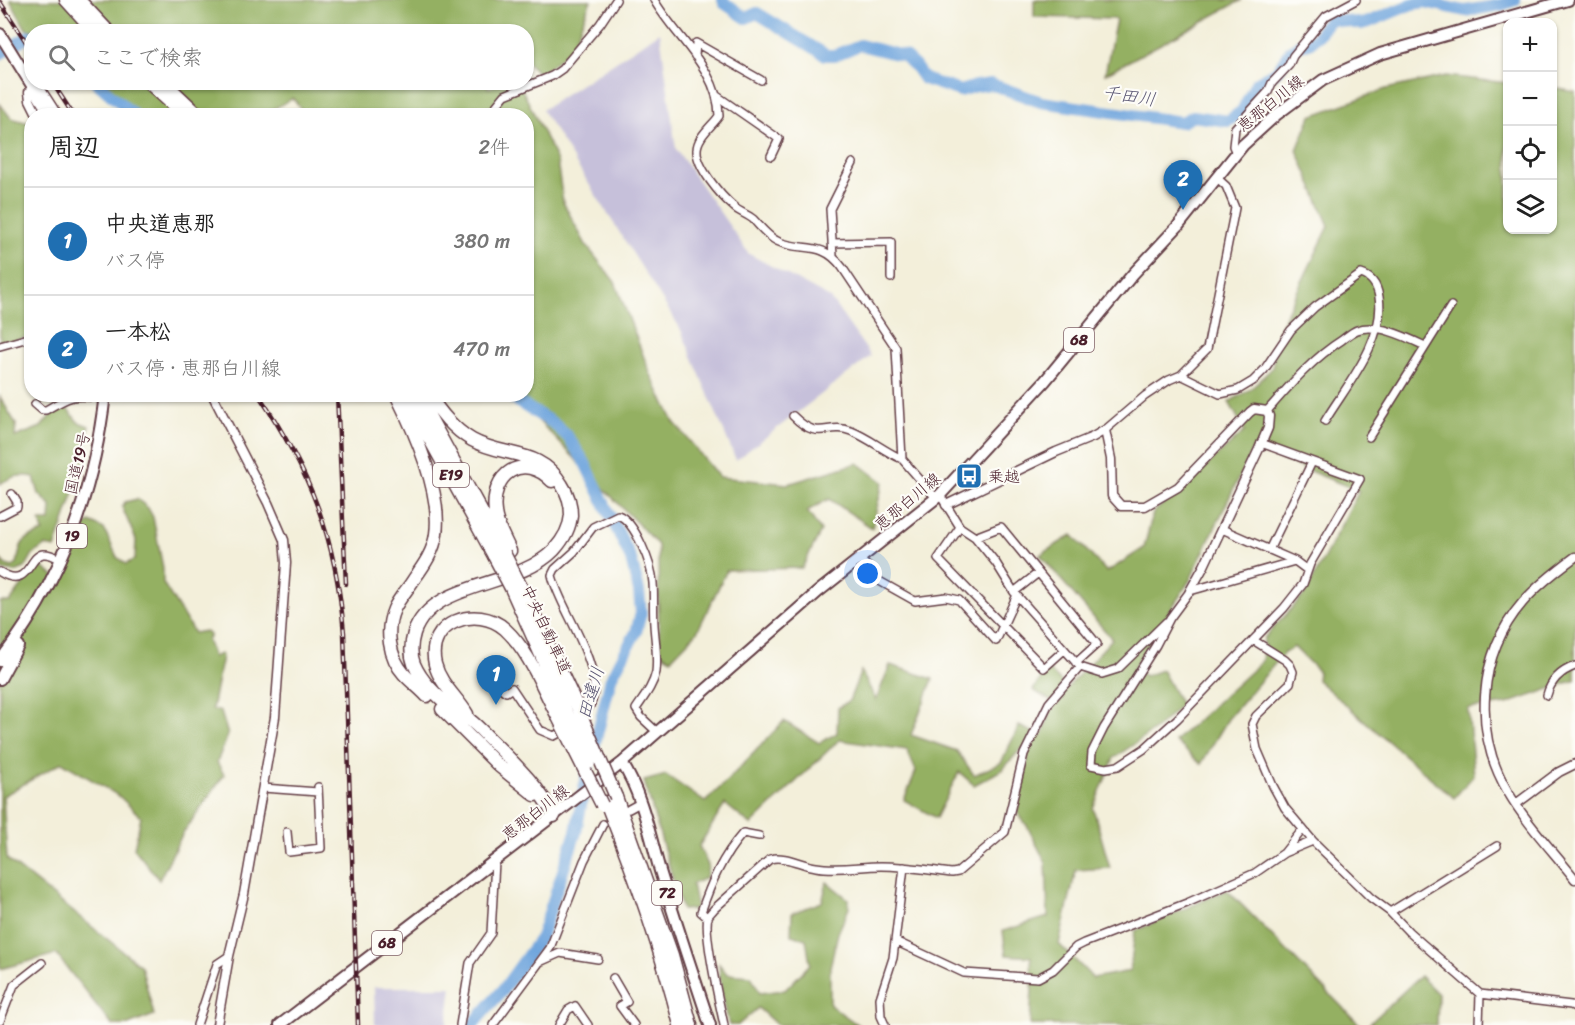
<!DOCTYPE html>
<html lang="ja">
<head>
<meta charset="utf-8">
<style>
  :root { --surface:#fff; --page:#f2f2f2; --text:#222; --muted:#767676; --line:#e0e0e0; --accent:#1f6fb2 }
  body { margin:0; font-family:Sriracha,"Klee One",sans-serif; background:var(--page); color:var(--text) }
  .controls { position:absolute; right:18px; top:18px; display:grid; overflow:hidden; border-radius:12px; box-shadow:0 2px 4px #0004 }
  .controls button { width:54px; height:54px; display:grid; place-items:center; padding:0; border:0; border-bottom:2px solid var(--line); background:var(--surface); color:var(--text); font:30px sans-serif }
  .you { position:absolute; left:868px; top:574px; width:21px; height:21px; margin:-15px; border:4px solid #fff; border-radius:50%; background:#1a73e8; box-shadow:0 0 0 9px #1a73e833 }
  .badge { display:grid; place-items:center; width:39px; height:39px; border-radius:50%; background:var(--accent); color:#fff; font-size:20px; font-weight:700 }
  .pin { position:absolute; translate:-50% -50px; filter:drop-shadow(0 2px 3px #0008) }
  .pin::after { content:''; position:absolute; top:32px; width:21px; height:18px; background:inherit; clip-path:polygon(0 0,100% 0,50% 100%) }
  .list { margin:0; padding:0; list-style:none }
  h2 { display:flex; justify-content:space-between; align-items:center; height:78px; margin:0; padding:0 24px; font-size:26px }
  h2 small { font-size:20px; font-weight:400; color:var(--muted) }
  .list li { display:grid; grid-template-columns:39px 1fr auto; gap:18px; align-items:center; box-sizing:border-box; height:108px; padding:0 24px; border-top:2px solid var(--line) }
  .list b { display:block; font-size:22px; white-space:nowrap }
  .list p { margin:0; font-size:20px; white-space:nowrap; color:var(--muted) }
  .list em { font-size:20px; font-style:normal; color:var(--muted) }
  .icon { flex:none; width:33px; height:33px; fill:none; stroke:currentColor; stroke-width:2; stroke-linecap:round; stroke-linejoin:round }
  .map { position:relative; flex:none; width:1575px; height:1025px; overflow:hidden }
  .search { position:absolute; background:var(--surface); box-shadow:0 2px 4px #0004; left:24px; top:24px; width:510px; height:66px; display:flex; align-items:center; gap:15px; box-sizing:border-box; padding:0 21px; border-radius:24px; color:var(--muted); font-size:22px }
  .panel { position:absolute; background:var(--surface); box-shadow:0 2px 4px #0004; left:24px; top:108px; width:510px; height:294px; border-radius:24px }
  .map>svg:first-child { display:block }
  .industrial { fill:#c6c0da }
  .forest { fill:#94b062; stroke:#6f6846; stroke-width:1.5 }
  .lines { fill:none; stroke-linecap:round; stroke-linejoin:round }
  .river { stroke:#6fa5dd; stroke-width:12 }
  .minor-casing { stroke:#633e45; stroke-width:10 }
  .tertiary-casing { stroke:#633e45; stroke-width:11 }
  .primary-casing { stroke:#633e45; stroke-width:14 }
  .trunk-casing { stroke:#633e45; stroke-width:14 }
  .motorway-casing { stroke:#633e45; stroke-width:15 }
  .minor { stroke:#fff; stroke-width:7 }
  .tertiary { stroke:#fff; stroke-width:8 }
  .primary { stroke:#fff; stroke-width:10 }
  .trunk { stroke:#fff; stroke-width:10 }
  .motorway { stroke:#fff; stroke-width:12 }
  .rail-casing { stroke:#4a1f2b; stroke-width:4.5 }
  .rail { stroke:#fdfcf7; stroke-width:2; stroke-dasharray:7; stroke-linecap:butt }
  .motorway-bridge-casing { stroke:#633e45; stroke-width:15; stroke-linecap:butt }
  .motorway-bridge { stroke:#fff; stroke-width:12 }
  .labels { text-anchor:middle; stroke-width:4.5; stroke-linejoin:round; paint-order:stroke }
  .shield { fill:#fdfcf7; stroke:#806168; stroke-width:1.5 }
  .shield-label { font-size:15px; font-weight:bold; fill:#4a1f2b }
  .street-label { font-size:16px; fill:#4a1f2b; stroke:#fdfcf7 }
  .poi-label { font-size:16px; fill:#4a1f2b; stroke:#fdfcf7; text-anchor:start }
  .water-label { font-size:18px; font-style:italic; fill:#595572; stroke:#fdfcf7 }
</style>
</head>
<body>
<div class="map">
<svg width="1575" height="1025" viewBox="0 0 1575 1025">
  <rect width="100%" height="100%" fill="#fdfcf7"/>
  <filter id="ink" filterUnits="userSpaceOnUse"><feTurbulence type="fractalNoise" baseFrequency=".0167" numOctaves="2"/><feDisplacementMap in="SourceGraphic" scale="12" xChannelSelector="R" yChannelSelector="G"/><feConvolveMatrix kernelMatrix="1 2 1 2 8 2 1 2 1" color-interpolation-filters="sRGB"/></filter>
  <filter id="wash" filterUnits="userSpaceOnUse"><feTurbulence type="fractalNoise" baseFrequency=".008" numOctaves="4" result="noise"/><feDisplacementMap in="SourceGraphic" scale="24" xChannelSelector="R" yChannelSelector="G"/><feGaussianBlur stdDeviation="1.35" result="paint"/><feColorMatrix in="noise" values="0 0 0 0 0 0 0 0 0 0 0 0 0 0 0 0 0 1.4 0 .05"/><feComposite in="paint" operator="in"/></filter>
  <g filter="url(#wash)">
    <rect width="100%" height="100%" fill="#f3efda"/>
    <path class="industrial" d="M660,32L676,149L749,254L830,298L871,356L736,460L680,328L542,110Z
      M374,987H452L447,1025H375Z"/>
    <path class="forest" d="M10,0H591L572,48L540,75L527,62L526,32L34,31L26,29Z
      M1034,0H1242L1105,74L1116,19L1034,17Z
      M1446,76L1507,83L1508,230H1552L1553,88L1575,92V680L1507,704L1468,709L1474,775L1454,798L1317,680L1318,671L1294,647L1284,653L1228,719L1201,764L1175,741L1262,661L1264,638L1305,594L1359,491L1253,448L1190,580L1134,667L1145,676L1162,670L1181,705L1156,729L1114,758L1093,808L1110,868L1076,870L1059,944L1093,978L1130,971L1135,931L1227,890L1360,1025H1030L1032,989L1031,957L1006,955L1003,931L1048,917L1046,863L1027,826L1017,812L1028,759L1022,748L1002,770L974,785L959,772L936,818L904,800L916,771L907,750L839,740L751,825L725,804L699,846L708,865L706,878L692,884L697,909L682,910L644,781L666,775L705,802L727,781L784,721L819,743L837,733L838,708L849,701L861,671L876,700L890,665L933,679L911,735L957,751L974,775L1001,763L1019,726L1042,736L1054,703L1033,690L1048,669L1067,688L1112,639L1040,555L1072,535L1107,572L1144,548L1153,513L1245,431L1229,402L1251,389L1272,368L1280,327L1329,226L1297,150L1311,116L1386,89Z
      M487,82L488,88L502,83H519L557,161L563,202L586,245L615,282L650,373L674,422L719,477L788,484L858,463L883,482L872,528L829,499L807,511L821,531L802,568L727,570L697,632L671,659L659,652L658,545L514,395L526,394V116L305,115L293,98L263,115H141L104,83Z
      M0,104L11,118L29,123L32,127L31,336L0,344Z
      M0,397L16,424L15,437L41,427L59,405L65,406L78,422L89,426L83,466L55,548L45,546L33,554L25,568L15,572L2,570L0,559L6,565L13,567L17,564C21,542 20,540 43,532L40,521H50L51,506L39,494L34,477C21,474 12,476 0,484Z
      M137,499L148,508L153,517L163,568V583L194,633L205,631L210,636L207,639L213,657L221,654L222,656L212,709L221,712L228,735L217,762L224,775L183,833L159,880L134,848L141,817L119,796L62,762L3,796L7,859L141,966L154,1015L128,1025H112L56,954L0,969V602H10L38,564L60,580L83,526L90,522L104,529L117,557L126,564L135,559L136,540L122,507L125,502Z
      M827,882L848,899L849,908L838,933L830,967V1005L858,1025H777L758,1008L738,1025H729L721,989L719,964L727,974L751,976L760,993L785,990L810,964L806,939L791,935L792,913L822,902Z
      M1420,976L1438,994L1437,1025H1368Z"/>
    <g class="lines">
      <path class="river" d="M723,0L724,3L746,18L757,13L826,55H835L860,45L904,56L915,66L924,79L960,91L976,86L991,84L1041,102L1182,122L1193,116L1228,121L1242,111L1256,83L1277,71L1291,50L1299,45L1309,43L1318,36L1328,21L1334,19L1361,24L1369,22L1412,4L1425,2L1465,11L1501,5L1515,0
        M0,54L29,36L32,37
        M96,82L135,116
        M505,394L553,423L568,437L584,461L631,559L639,591L641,613L636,632L611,678L593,751
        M472,1025L502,991L541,937L576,832L588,768"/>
    </g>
  </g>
  <g filter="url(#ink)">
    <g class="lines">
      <defs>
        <path id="minor" d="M654,0C675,37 719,70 719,116C712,126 697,137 697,150C696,167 721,196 734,207C739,212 747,214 753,219C760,226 767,236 777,241C802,253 821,239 842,267L896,348L902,459L936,498
          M695,56L696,43L761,80
          M717,96L779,139L771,156
          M488,116L505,95L552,76L562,69L600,24L616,0
          M1236,153L1233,146L1235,128L1268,92L1272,83L1289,65L1293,56L1326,16L1356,0
          M832,243L891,242V278
          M833,256L830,209L853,163
          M0,346L32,337
          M1181,375L1220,394L1238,390L1253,381L1264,370L1291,330L1315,307L1361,274C1372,277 1377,285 1379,297C1386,340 1346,386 1325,421
          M35,404L42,410H46C70,396 73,394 101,398
          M1267,411C1290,385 1312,359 1342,340C1346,337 1352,332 1357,330C1378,323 1406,337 1425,346
          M793,416C820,443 826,422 851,431C869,438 884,451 902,459
          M1105,430L1145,396L1169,380L1181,375L1207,349L1235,208L1226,186L1216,177
          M1369,437L1451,306
          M1261,443L1360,479L1310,564L1303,584L1284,608L1177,719L1144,749L1118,766L1106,768L1091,765L1092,752L1104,728L1156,645L1170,618L1190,591L1295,561
          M940,495L960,527L975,537L996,563L1014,592L1080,667L1102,674L1118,669L1166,622
          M0,516L17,507V502L12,494
          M960,527L938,559L1044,668L1064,650
          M1222,529L1295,561L1307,570
          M975,537L1001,527L1097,644L1076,663
          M1269,550L1312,462
          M859,559L873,571L874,578L915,601L946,597L959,600L996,641L1017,595
          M0,572C29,590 28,556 43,554C50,553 56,557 62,560
          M1014,592L1038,573
          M1253,640L1285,660L1290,665L1293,672L1290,683L1256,716L1252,724L1257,749L1273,786L1285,808L1313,841L1371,898L1390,912L1409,932L1480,994L1571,1005L1575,1007
          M502,689L506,692L512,688L540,730L554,736L565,730
          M1547,695C1551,680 1561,671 1575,666
          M581,717C620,684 560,613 552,575L555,569L574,552L593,527L618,515C635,521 652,565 653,583C654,597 653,611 654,625C655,641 658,656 656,672C653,686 644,697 636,709L641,717L657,732
          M263,788L318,792
          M629,809L640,803
          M287,832L289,852L321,848L318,787
          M1284,853L1303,829
          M1390,912L1497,846
          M708,918L701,912C711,883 722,857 743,833L759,836
          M895,941L964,973L1038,978L1053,970L1076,947L1084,943L1187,903L1255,873L1284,853L1313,841
          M542,961L560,953L598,959
          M613,978L627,1002L620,1006L634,1025
          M0,1021L14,985L42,963
          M197,1025L217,964L229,956
          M460,1025L470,963L491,933L495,862
          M493,1025L550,948L584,861L603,824
          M559,1025L568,1010L575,1006L588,1025
          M724,1025C720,1006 703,933 708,917C709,914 712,912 714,909L770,859C785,855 801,865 816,867C838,871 859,866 881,866C905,866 928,870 952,873L958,872L1005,832L1024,754L1049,703L1080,667
          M885,1025L881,1016L880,998L893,958L904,867
          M1479,1025L1480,994"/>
        <path id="tertiary" d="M38,85L58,116
          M29,92L30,100L38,116
          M212,394L268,503L284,540L286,563L275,717L244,894L229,956L217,1025
          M946,505L1056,452L1093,437L1105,430L1111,459L1112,496L1121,506H1145L1178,487L1250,412L1254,409L1267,411L1269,416L1268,428L1259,449L1204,566L1190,591
          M1575,557C1556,571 1538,585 1523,602C1477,655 1473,733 1508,792C1526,823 1552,850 1575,879
          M1516,804L1559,772L1575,764"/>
        <path id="primary" d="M622,763C642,794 650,836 660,871C676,923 693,974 710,1025
          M280,1025L622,763L819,591L940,495L1045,381L1133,274L1178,226L1243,145L1276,115L1323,80L1380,54L1568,0"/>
        <path id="trunk" d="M0,34L51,116
          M0,661C60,583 94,492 105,394
          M0,679L18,646"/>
        <path id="motorway" d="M66,0L95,32
          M79,0L109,32
          M148,82L185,116
          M164,82L200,116
          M396,394C415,432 442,492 436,534C434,551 424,565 414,579C408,589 399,598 394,609C385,630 389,657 404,674C411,682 420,688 427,696
          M405,394L494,556
          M417,394L502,549
          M428,394C440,412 453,429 472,440C504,458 541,448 562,485C568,494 571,504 571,515C570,529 563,540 554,550C516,589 432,580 414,633C411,643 410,654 414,664C422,683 440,699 456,711C461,715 467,717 471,721C479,727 486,736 494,743C517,766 539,787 554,816
          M510,551C505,539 496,525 495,512C490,474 523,451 552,481
          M520,585L577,706
          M511,588L566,711
          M442,709L499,766L535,795
          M467,714C457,697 440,684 435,664C425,622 477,604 505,629C530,652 542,687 557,715
          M616,797L672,955L691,1025
          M606,802C635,875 661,949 680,1025"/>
      </defs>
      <use href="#minor" class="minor-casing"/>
      <use href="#tertiary" class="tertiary-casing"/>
      <use href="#primary" class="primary-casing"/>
      <use href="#trunk" class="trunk-casing"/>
      <use href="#motorway" class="motorway-casing"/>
      <use href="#minor" class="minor"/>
      <use href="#tertiary" class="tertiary"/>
      <use href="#primary" class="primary"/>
      <use href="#trunk" class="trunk"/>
      <use href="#motorway" class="motorway"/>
      <defs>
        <path id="rail" d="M0,2L32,51
          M52,82L74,116
          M258,394C311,473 336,538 344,633L358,1025
          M337,394L346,584"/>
      </defs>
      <use href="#rail" class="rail-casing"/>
      <use href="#rail" class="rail"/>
      <defs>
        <path id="motorway-bridge" d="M504,553L520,585
          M494,556L511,588
          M577,706L616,797
          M566,711L589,763
          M557,715L602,805"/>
      </defs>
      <use href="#motorway-bridge" class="motorway-bridge-casing"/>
      <use href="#motorway-bridge" class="motorway-bridge"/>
    </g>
  </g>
  <defs>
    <symbol id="bus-square" viewBox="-11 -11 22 22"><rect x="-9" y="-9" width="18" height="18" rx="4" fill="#1f6fb2" stroke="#fdfcf7"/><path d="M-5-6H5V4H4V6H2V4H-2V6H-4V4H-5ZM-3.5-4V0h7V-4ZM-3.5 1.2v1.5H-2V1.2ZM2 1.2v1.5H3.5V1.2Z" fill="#fff"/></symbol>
  </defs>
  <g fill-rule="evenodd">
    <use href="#bus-square" x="954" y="461" width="30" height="30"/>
  </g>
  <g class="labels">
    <g class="shield">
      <rect x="1064" y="328" width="30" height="24" rx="4.5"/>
      <rect x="433" y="463" width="36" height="24" rx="4.5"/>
      <rect x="57" y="524" width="30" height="24" rx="4.5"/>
      <rect x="652" y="881" width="30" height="24" rx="4.5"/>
      <rect x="372" y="931" width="30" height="24" rx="4.5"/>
    </g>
    <g class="shield-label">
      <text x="1079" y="345">68</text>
      <text x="451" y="480">E19</text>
      <text x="72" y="541">19</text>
      <text x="667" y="898">72</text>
      <text x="387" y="948">68</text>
    </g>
    <g class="street-label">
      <text transform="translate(1270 103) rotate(-39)" y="6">恵那白川線</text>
      <text transform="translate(77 463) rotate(-77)" y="6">国道19号</text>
      <text transform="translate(907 501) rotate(-40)" y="6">恵那白川線</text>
      <text transform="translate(547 629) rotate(65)" y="6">中央自動車道</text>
      <text transform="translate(535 812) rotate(-38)" y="6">恵那白川線</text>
    </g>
    <g class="poi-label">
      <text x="988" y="482">乗越</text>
    </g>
    <g class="water-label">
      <text transform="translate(1129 96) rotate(8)" y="6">千田川</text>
      <text transform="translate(591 693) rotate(-74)" y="6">田違川</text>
    </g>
  </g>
</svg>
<div class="controls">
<button>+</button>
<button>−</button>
<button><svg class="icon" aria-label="locate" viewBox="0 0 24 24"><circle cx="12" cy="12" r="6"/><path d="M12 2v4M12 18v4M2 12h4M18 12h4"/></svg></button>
<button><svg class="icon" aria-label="layers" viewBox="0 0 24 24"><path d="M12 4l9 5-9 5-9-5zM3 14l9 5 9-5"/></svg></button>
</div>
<div class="you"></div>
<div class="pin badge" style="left:496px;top:705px">1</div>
<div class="pin badge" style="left:1183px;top:210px">2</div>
<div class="search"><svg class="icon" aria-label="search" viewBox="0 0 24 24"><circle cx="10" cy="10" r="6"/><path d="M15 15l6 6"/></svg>ここで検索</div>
<section class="panel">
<h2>周辺<small>2件</small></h2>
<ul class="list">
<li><span class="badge">1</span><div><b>中央道恵那</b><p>バス停</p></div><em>380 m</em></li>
<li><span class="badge">2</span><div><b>一本松</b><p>バス停 · 恵那白川線</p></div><em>470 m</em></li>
</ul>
</section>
</div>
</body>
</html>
